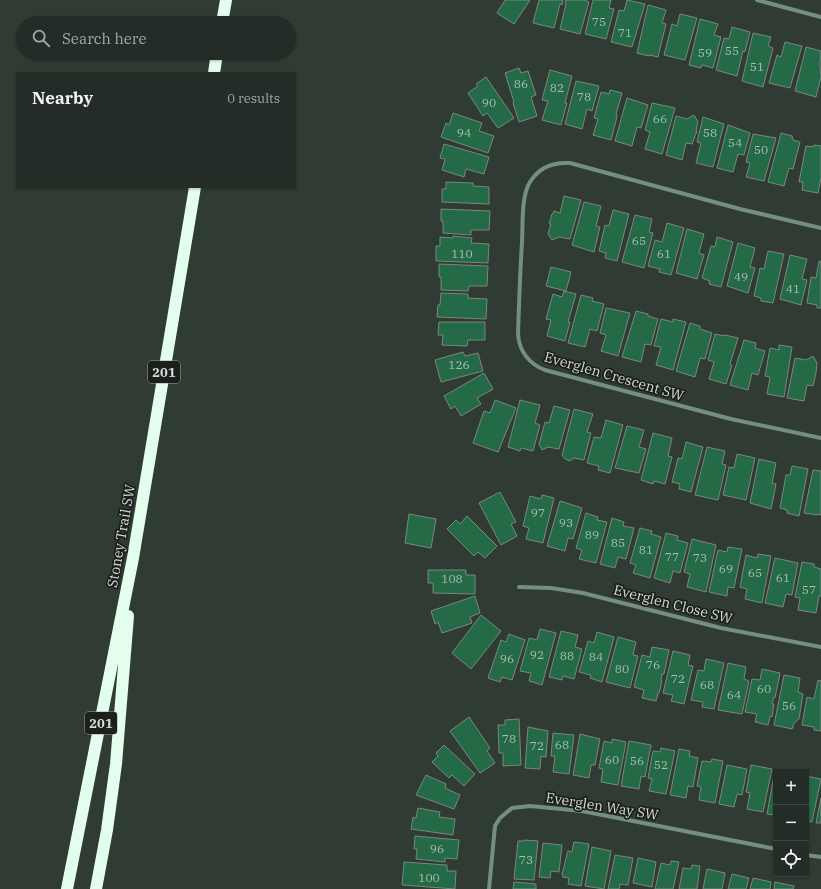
<!DOCTYPE html>
<html lang="en">
<head>
<meta charset="utf-8">
<style>
  :root { --surface:#242c27; --page:#2c342f; --text:#f1f3f6; --muted:#a3a7a7; --line:#414844 }
  body { margin:0; font-family:"IBM Plex Serif",serif; background:var(--page); color:var(--text) }
  .controls { position:absolute; right:12px; bottom:12px; display:grid; overflow:hidden; border-radius:0px; box-shadow:0 1px 3px #0004 }
  .controls button { width:36px; height:36px; display:grid; place-items:center; padding:0; border:0; border-bottom:1px solid var(--line); background:var(--surface); color:var(--text); font:20px sans-serif }
  .list { margin:0; padding:0; list-style:none }
  h2 { display:flex; justify-content:space-between; align-items:center; height:52px; margin:0; padding:0 16px; font-size:17px }
  h2 small { font-size:13px; font-weight:400; color:var(--muted) }
  .icon { flex:none; width:22px; height:22px; fill:none; stroke:currentColor; stroke-width:2; stroke-linecap:round; stroke-linejoin:round }
  .map { position:relative; flex:none; width:821px; height:889px; overflow:hidden }
  .search { position:absolute; background:var(--surface); box-shadow:0 1px 3px #0004; left:16px; top:16px; width:280px; height:44px; display:flex; align-items:center; gap:10px; box-sizing:border-box; padding:0 14px; border-radius:22px; color:var(--muted); font-size:15px }
  .panel { position:absolute; background:var(--surface); box-shadow:0 1px 3px #0004; left:16px; top:72px; width:280px; height:116px; border-radius:0px }
  .map>svg:first-child { display:block }
  .building { fill:#246a47; stroke:#7b877f }
  .lines { fill:none; stroke-linecap:round; stroke-linejoin:round }
  .street { stroke:#748f7e; stroke-width:4 }
  .highway { stroke:#e3feed; stroke-width:12 }
  .labels { text-anchor:middle; stroke-width:3.5; stroke-linejoin:round; paint-order:stroke }
  .number-label { font-size:12px; fill:#a8beb2 }
  .shield { fill:#1c201d; stroke:#9da29e; stroke-width:1 }
  .shield-label { font-size:13px; font-weight:bold; fill:#d4dad6 }
  .street-label { font-size:14px; fill:#d4dad6; stroke:#1c201d }
</style>
</head>
<body>
<div class="map">
<svg width="821" height="889" viewBox="0 0 821 889">
  <rect width="100%" height="100%" fill="#303b34"/>
  <path class="building" d="M505,0H530L514,24L497,13Z
    M539,0H563L562,5L560,4L554,28L533,23Z
    M566,0H584L589,2L580,34L560,29L566,4L565,3Z
    M593,0H611L609,8L614,9L606,39L585,34Z
    M627,0L645,4L632,47L611,42L619,10L624,11Z
    M648,5L666,10L662,23L666,24L658,57L649,55V56L637,53Z
    M680,14L697,18L685,60L664,55L672,24L677,26Z
    M700,19L718,24L714,35L721,37L713,68L702,65L701,68L689,65Z
    M732,27L750,32L745,52L743,51L737,76L716,70L724,38L729,39Z
    M753,33L771,37L768,46L773,48L763,87L742,81Z
    M785,42L802,46L790,88L769,83L777,55L781,57Z
    M806,47L821,51L820,64L821,77L816,97L795,91Z
    M519,68L521,73L528,71L536,95L531,97L537,116L519,122L513,103L514,102L505,73Z
    M550,70L572,76L565,103H567L561,125L542,120L548,101L542,100Z
    M486,77L514,118L498,128L487,113L483,116L468,93L478,86L476,84Z
    M576,81L599,86L592,111L587,109L582,129L565,124Z
    M610,90L622,93L616,114L617,115L616,121L611,140L593,135L598,119L594,118L601,92L609,94Z
    M627,98L648,105L641,128L637,127L632,146L615,141Z
    M652,103L675,108L662,154L645,149L650,132L645,130Z
    M453,113L482,123L479,131L494,136L488,153L441,137L446,123L449,125Z
    M694,115L698,122L696,131H697L692,144L686,143L682,160L666,155L676,116L687,119Z
    M703,117L724,124L713,167L696,163L701,143L697,142Z
    M728,125L750,133L744,155L738,154L733,172L717,168Z
    M781,133L792,136L793,140L800,142L793,169L789,168L784,186L768,182Z
    M753,134L776,138L764,181L746,177L750,163L746,162Z
    M444,144L489,157L484,174L466,169L464,177L442,170L445,159L440,158Z
    M814,145L821,146V178L818,193L802,190L803,182H799L806,146L814,147Z
    M446,182L473,183V186L489,187V204L442,202V189H446Z
    M564,196L581,200L570,239L559,237L552,240L548,234L551,224H549L552,214H553L554,211L560,213Z
    M584,202L601,206L596,226L600,227L594,252L572,245Z
    M441,209L490,211L489,230H471V235L443,233V221H441Z
    M613,210L629,214L617,261L605,258L606,253L599,251L605,225L609,226Z
    M635,215L652,219L649,232L653,233L644,268L622,262Z
    M667,223L684,228L671,275L659,272L660,269L648,266L655,240L662,242Z
    M687,229L704,234L699,253L704,255L697,279L676,273Z
    M453,236L472,238L471,243L489,244L488,263L436,261V246H440V237L453,238Z
    M717,237L733,242L721,287L709,284L710,281L702,278L711,246L715,247Z
    M738,243L755,248L750,267L755,268L748,293L727,286Z
    M768,251L784,254L773,303L761,301V298L754,296L760,268L764,269Z
    M790,255L807,259L802,279L807,280L801,305L780,299Z
    M819,261L821,262V308H817V305L807,303L811,277L816,278Z
    M439,264L488,266L487,286H469L468,291L441,290V277H439Z
    M551,267L571,272L566,291L546,286Z
    M564,291L576,294L568,322H570L565,341L547,336L551,320L546,319L553,294L562,297Z
    M441,293L468,294V298L487,299L486,319L437,317L438,305H440Z
    M581,295L593,298L592,301L604,304L597,331L590,329L585,347L568,343Z
    M606,308L630,313L618,356L601,351L606,335L600,333Z
    M636,311L648,314V316L658,319L651,345L645,344L641,362L622,357Z
    M661,319L673,322V319L686,322L673,370L656,365L661,347L654,346Z
    M439,322H485V340H468L467,346L442,345L443,335H438Z
    M690,323L700,326V329L712,333L705,359L700,358L695,377L676,371Z
    M715,334L725,336V335L738,338L730,364L732,365L726,384L709,379L714,362L708,360Z
    M744,340L756,343L755,348L765,351L758,375L752,373L748,390L730,385Z
    M779,345L792,347L784,397L767,394L770,377L765,376L770,348L779,350Z
    M463,352L465,356L478,353L483,371L441,382L435,360Z
    M813,356L817,363L816,373L813,386L807,385L804,401L787,398L795,358L806,360Z
    M484,373L493,389L477,398L481,404L461,416L455,406L451,409L444,396Z
    M495,400L516,408L498,452L473,443L484,411L490,413Z
    M520,400L540,405L535,423L540,425L533,451L521,448L520,451L508,447Z
    M554,406L570,410L559,449L548,447L542,450L539,444L545,422L549,423Z
    M574,409L593,414L587,432L591,433L584,460L574,458L570,461L565,459L562,455Z
    M606,420L623,425L610,473L598,470L599,466L587,463L594,437L601,438Z
    M627,426L644,430L639,447L646,449L639,473L615,468Z
    M653,433L672,438L668,456L672,457L665,484L654,481L653,484L641,480Z
    M686,442L703,447L691,492L679,489L680,484L672,482L678,458L682,459Z
    M707,447L725,451L722,464L726,465L718,500L695,495Z
    M737,454L755,458L746,500L723,495L729,467L734,468Z
    M759,459L776,463L772,483L776,484L771,509L750,503Z
    M792,466L808,469L799,516L787,513V510L780,508L786,475H790Z
    M813,470L821,471V515L817,514V515L804,513Z
    M500,492L516,522L511,524L517,536L501,545L479,503Z
    M542,495L554,498L543,543L526,539L529,528L523,526L530,496L541,499Z
    M560,501L582,508L573,539L568,538L565,551L547,546Z
    M586,513L598,517L597,520L607,522L596,563L579,559L582,550L576,548Z
    M409,514L436,519L431,548L405,543Z
    M467,516L497,546L485,558L478,552L474,556L447,529L456,520L460,524Z
    M612,518L624,522L623,526L634,528L626,559L618,557L615,568L600,564Z
    M640,528L652,531L651,534L661,537L650,578L633,573L636,565L630,563Z
    M666,533L678,536L677,540L688,543L680,573L673,571L670,583L654,578Z
    M692,539L716,545L706,592L687,587L690,574L684,572Z
    M728,547L742,549L734,588L728,587L727,596L709,592L718,550L727,552Z
    M758,554L771,556L762,603L745,599L747,589L740,587L746,555L757,558Z
    M775,558L798,563L792,595L786,594L783,607L765,603Z
    M802,562L814,564V567L821,569V596H819L816,613L798,610L800,598L795,597Z
    M428,570H466V575H475V594L433,593V583H428Z
    M475,596L480,613L470,617L472,623L442,633L438,622L435,624L431,611Z
    M481,615L501,631L471,669L452,653Z
    M540,629L556,633L542,685L529,681L531,673L520,671L529,638L537,640Z
    M561,631L578,635L575,647L582,649L574,679L563,676L562,680L549,677Z
    M597,632L614,637L602,682L590,678L591,675L579,672L588,641L594,643Z
    M509,634L525,640L512,680L502,677L500,682L488,678L501,640L506,642Z
    M618,637L636,642L633,655L638,656L630,688L606,682Z
    M652,647L669,650L664,674H662L661,681H662L659,693H658L656,701L642,698L644,690L634,687L642,655L650,657Z
    M673,651L690,655L688,665L693,666L684,704L671,701L673,695L663,693Z
    M706,659L724,663L714,709L702,707L703,702L691,700L698,670L704,671Z
    M728,663L746,667L744,679L749,681L742,714L718,710Z
    M762,669L780,673L775,698L774,697L772,704H774L772,717L770,716L768,725L755,722L757,714L745,712L752,679L760,680Z
    M784,675L800,678L798,692L803,694L799,719L794,723L792,729L774,725Z
    M818,680L821,681V731L814,730V727L802,725L807,697L814,699Z
    M469,717L490,748L487,751L495,763L480,773L450,731Z
    M519,719L521,765L503,766V753H499L498,725H505V720Z
    M528,727L548,731L546,757L541,756L540,769L525,768Z
    M553,733L574,735L569,774L553,772L555,756H551Z
    M580,734L600,739L595,765H591L589,778L573,775Z
    M612,739L626,742L618,785L601,782L603,769L599,768L604,741L612,743Z
    M629,741L651,745L645,777L641,776L639,789L621,786Z
    M444,745L475,774L464,786L452,775L449,778L432,762L438,756L436,753Z
    M661,748L675,751L666,794L649,791L652,779L648,778L653,751L660,752Z
    M679,749L690,751L689,756L698,758L693,787L688,786L686,798L670,795Z
    M712,759L723,761L715,803L699,800L701,787L697,786L702,761L711,762Z
    M727,765L747,769L742,795L737,794L734,807L719,804Z
    M751,765L772,769L763,812L747,809L750,793L746,792Z
    M775,770L784,772H776V815L767,814Z
    M426,775L446,784L445,788L460,795L454,809L416,795Z
    M806,776L821,779L812,822L806,821Z
    M821,798V823H816Z
    M418,808L440,812L439,817L455,819L453,835L411,829L413,817L416,818Z
    M415,836L459,840L457,859L445,858V862L416,859L417,849H414Z
    M524,840L538,841L534,880L514,879L518,841H524Z
    M574,842L589,844L581,886L568,884L569,878L563,877L562,874L568,851L572,852Z
    M543,843L562,845L559,872L551,871L550,878L539,877Z
    M592,847L611,851L604,889L585,886Z
    M615,855L633,858L628,885L620,884L619,889H608Z
    M638,858L656,862L652,887L633,883Z
    M671,861L679,862L673,889H655L661,863L670,865Z
    M404,862L447,865V871H456L455,889L402,885Z
    M692,865L700,866L697,889H679L683,868L691,869Z
    M707,869L725,873L722,889H703Z
    M732,874L749,878L746,889H728Z
    M753,878L771,882L770,889H750Z
    M514,882L536,884V889H513Z
    M775,882L794,886L793,889H774Z"/>
  <g class="lines">
    <path class="street" d="M757,0L821,17
      M821,228L740,209L570,163C553,162 539,167 530,182C521,196 523,225 522,242C520,273 519,304 518,334C519,351 529,364 545,370L731,419L821,438
      M519,587L551,588L583,593L721,628L821,647
      M806,855L821,857
      M489,889L495,826L500,818L512,808L530,806L582,811L776,849"/>
    <path class="highway" d="M222,23L226,0
      M214,73L217,53
      M67,889L133,558L195,187
      M96,889L107,830L116,764L128,616"/>
  </g>
  <g class="labels">
    <g class="number-label">
      <text x="599" y="26">75</text>
      <text x="625" y="37">71</text>
      <text x="732" y="55">55</text>
      <text x="705" y="57">59</text>
      <text x="757" y="71">51</text>
      <text x="521" y="88">86</text>
      <text x="557" y="92">82</text>
      <text x="584" y="101">78</text>
      <text x="489" y="107">90</text>
      <text x="660" y="123">66</text>
      <text x="464" y="137">94</text>
      <text x="710" y="137">58</text>
      <text x="735" y="147">54</text>
      <text x="761" y="154">50</text>
      <text x="639" y="245">65</text>
      <text x="462" y="258">110</text>
      <text x="664" y="258">61</text>
      <text x="741" y="281">49</text>
      <text x="793" y="293">41</text>
      <text x="459" y="369">126</text>
      <text x="538" y="517">97</text>
      <text x="566" y="527">93</text>
      <text x="592" y="539">89</text>
      <text x="618" y="547">85</text>
      <text x="646" y="554">81</text>
      <text x="672" y="561">77</text>
      <text x="700" y="562">73</text>
      <text x="726" y="573">69</text>
      <text x="755" y="577">65</text>
      <text x="783" y="582">61</text>
      <text x="452" y="583">108</text>
      <text x="809" y="594">57</text>
      <text x="537" y="659">92</text>
      <text x="567" y="660">88</text>
      <text x="596" y="661">84</text>
      <text x="507" y="663">96</text>
      <text x="653" y="669">76</text>
      <text x="622" y="673">80</text>
      <text x="678" y="683">72</text>
      <text x="707" y="689">68</text>
      <text x="764" y="693">60</text>
      <text x="734" y="699">64</text>
      <text x="789" y="710">56</text>
      <text x="509" y="743">78</text>
      <text x="562" y="749">68</text>
      <text x="537" y="750">72</text>
      <text x="612" y="764">60</text>
      <text x="637" y="765">56</text>
      <text x="661" y="769">52</text>
      <text x="437" y="853">96</text>
      <text x="526" y="864">73</text>
      <text x="429" y="882">100</text>
    </g>
    <g class="shield">
      <rect x="148" y="361" width="32" height="22" rx="3"/>
      <rect x="85" y="712" width="32" height="22" rx="3"/>
    </g>
    <g class="shield-label">
      <text x="164" y="377">201</text>
      <text x="101" y="728">201</text>
    </g>
    <g class="street-label">
      <text transform="translate(614 376) rotate(16)" y="5">Everglen Crescent SW</text>
      <text transform="translate(121 536) rotate(-80)" y="5">Stoney Trail SW</text>
      <text transform="translate(673 604) rotate(14)" y="5">Everglen Close SW</text>
      <text transform="translate(602 806) rotate(9)" y="5">Everglen Way SW</text>
    </g>
  </g>
</svg>
<div class="controls">
<button>+</button>
<button>−</button>
<button><svg class="icon" aria-label="locate" viewBox="0 0 24 24"><circle cx="12" cy="12" r="6"/><path d="M12 2v4M12 18v4M2 12h4M18 12h4"/></svg></button>
</div>
<div class="search"><svg class="icon" aria-label="search" viewBox="0 0 24 24"><circle cx="10" cy="10" r="6"/><path d="M15 15l6 6"/></svg>Search here</div>
<section class="panel">
<h2>Nearby<small>0 results</small></h2>
<ul class="list">
</ul>
</section>
</div>
</body>
</html>
